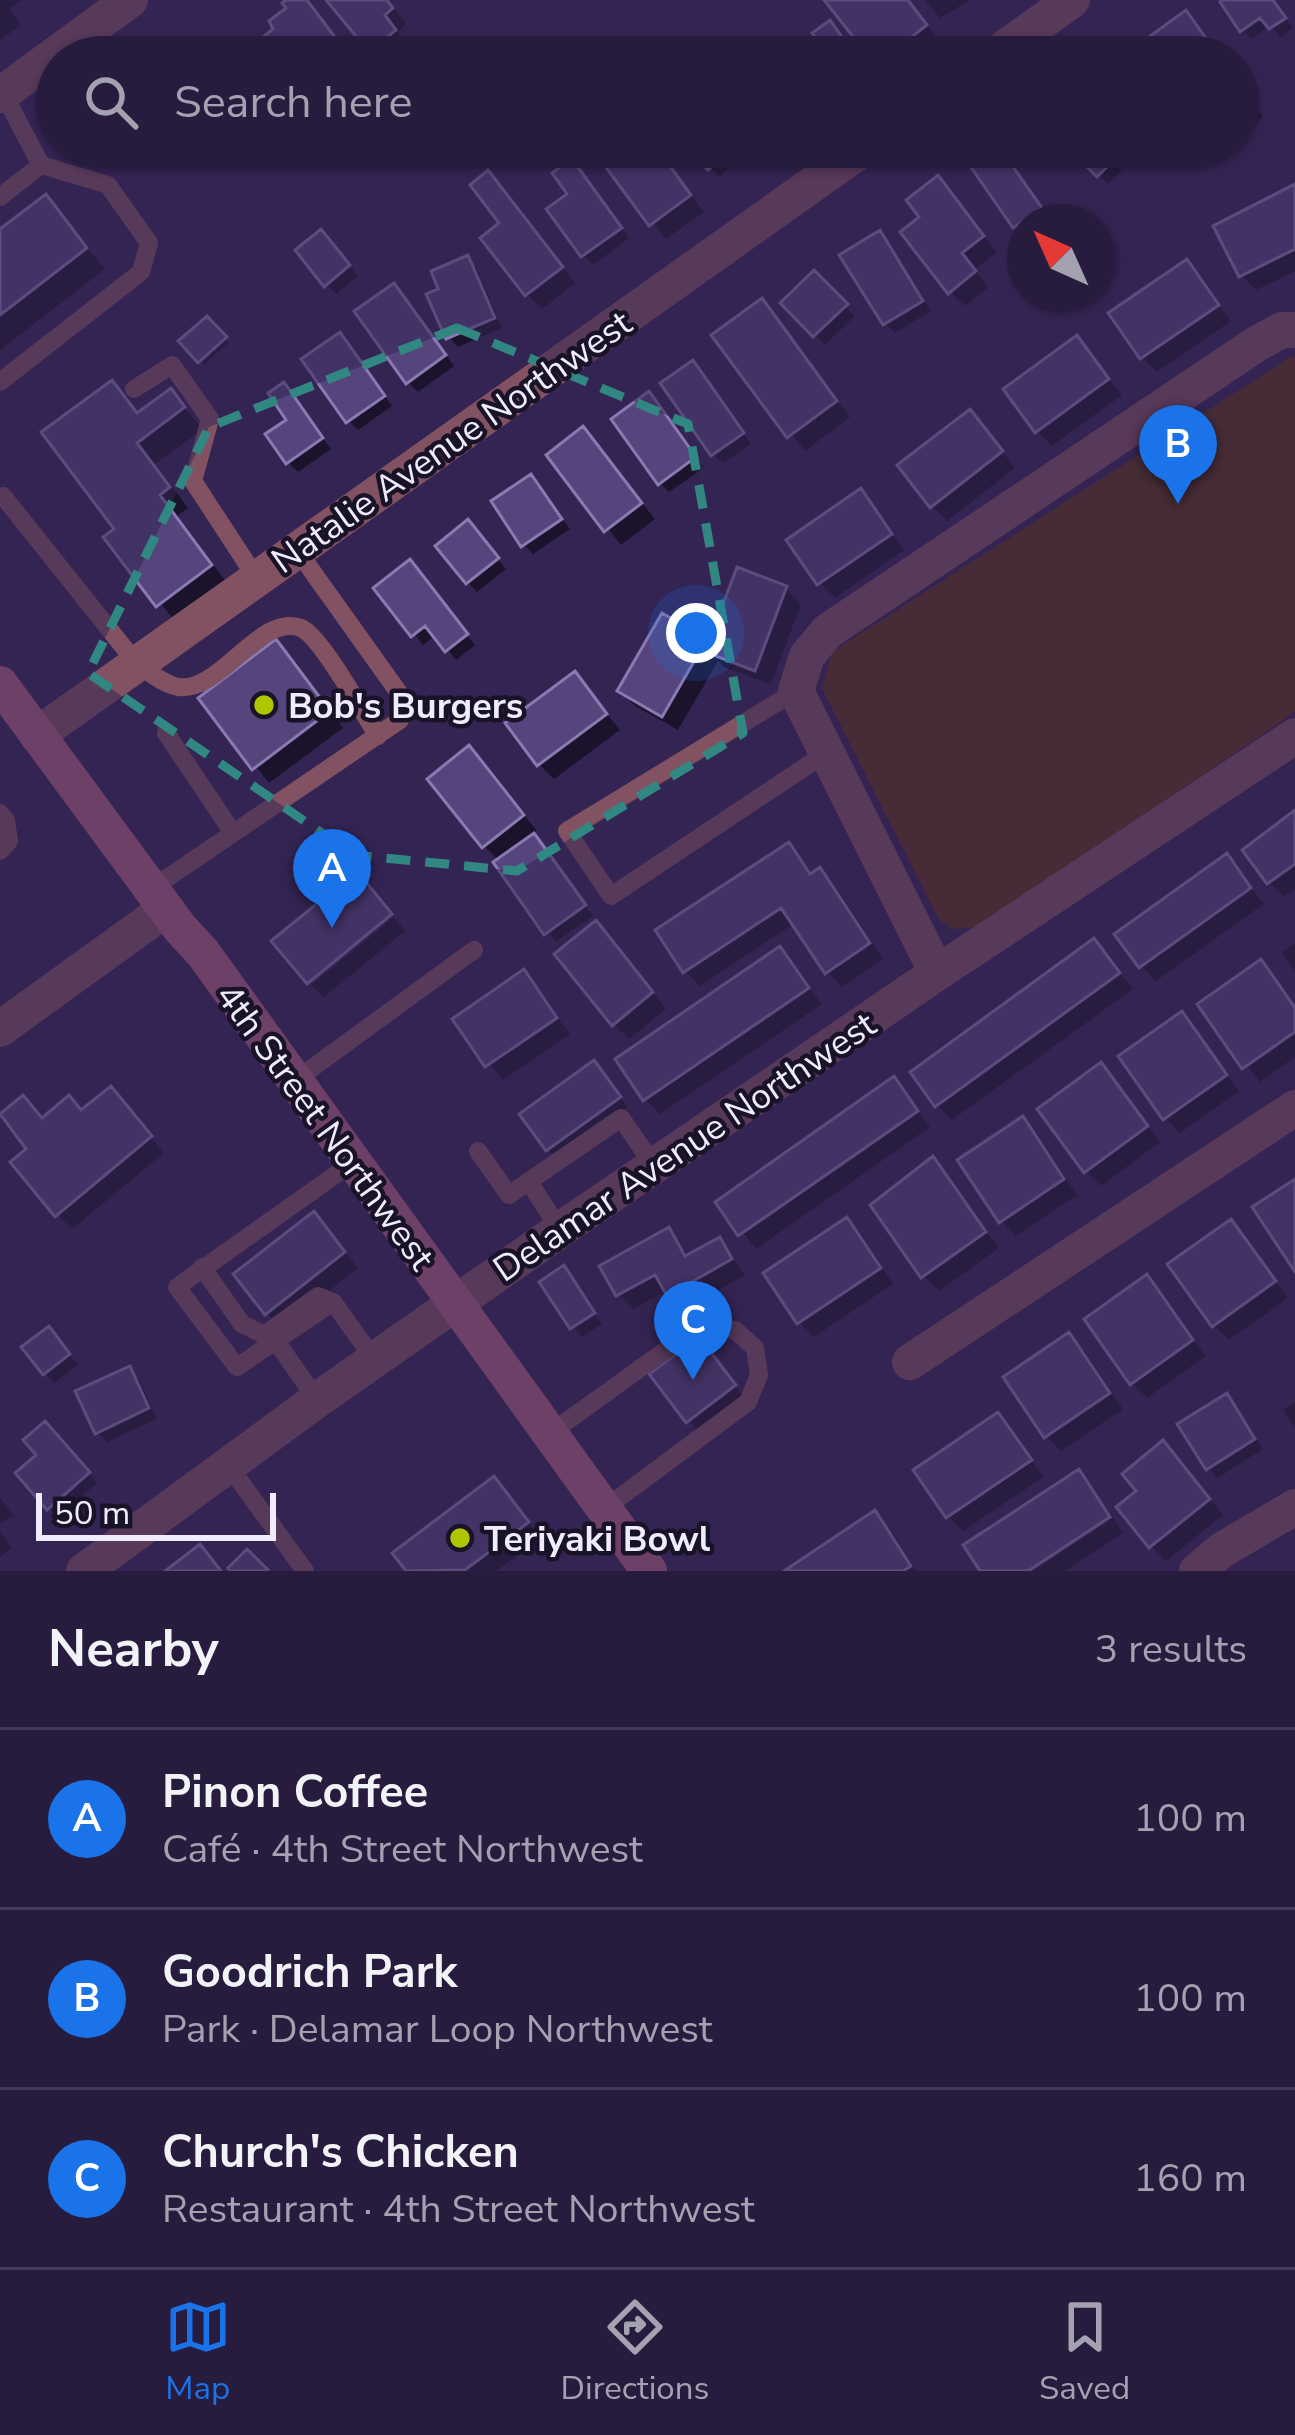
<!DOCTYPE html>
<html lang="en">
<head>
<meta charset="utf-8">
<style>
  :root { --surface:#271b3e; --page:#2f2445; --text:#f1f3f6; --muted:#a4a1b0; --line:#433958; --accent:#1a73e8 }
  body { margin:0; font-family:"Nunito Sans",sans-serif; background:var(--page); color:var(--text) }
  .compass { position:absolute; left:1007px; top:204px; width:108px; height:108px; border-radius:50%; background:var(--surface); box-shadow:0 3px 9px #0004; rotate:315deg }
  .scale { position:absolute; left:36px; bottom:30px; width:240px; box-sizing:border-box; padding-left:12px; border:6px solid #f0ebfd; border-top:0; font-size:33px; line-height:42px; white-space:nowrap; color:#f0ebfd; -webkit-text-stroke:9px #191328; paint-order:stroke }
  .you { position:absolute; left:696px; top:633px; width:42px; height:42px; margin:-30px; border:9px solid #fff; border-radius:50%; background:#1a73e8; box-shadow:0 0 0 18px #1a73e833 }
  .badge { display:grid; place-items:center; width:78px; height:78px; border-radius:50%; background:var(--accent); color:#fff; font-size:39px; font-weight:700 }
  .pin { position:absolute; translate:-50% -99px; filter:drop-shadow(0 3px 6px #0008) }
  .pin::after { content:''; position:absolute; top:63px; width:42px; height:36px; background:inherit; clip-path:polygon(0 0,100% 0,50% 100%) }
  .list { margin:0; padding:0; list-style:none }
  h2 { display:flex; justify-content:space-between; align-items:center; height:156px; margin:0; padding:0 48px; font-size:51px }
  h2 small { font-size:39px; font-weight:400; color:var(--muted) }
  .list li { display:grid; grid-template-columns:78px 1fr auto; gap:36px; align-items:center; box-sizing:border-box; height:180px; padding:0 48px; border-top:3px solid var(--line) }
  .list b { display:block; font-size:45px; white-space:nowrap }
  .list p { margin:0; font-size:39px; white-space:nowrap; color:var(--muted) }
  .list em { font-size:39px; font-style:normal; color:var(--muted) }
  .icon { flex:none; width:66px; height:66px; fill:none; stroke:currentColor; stroke-width:2; stroke-linecap:round; stroke-linejoin:round }
  .map { position:relative; flex:none; width:1295px; height:1571px; overflow:hidden }
  .search { position:absolute; background:var(--surface); box-shadow:0 3px 9px #0004; left:36px; right:36px; top:36px; height:132px; display:flex; align-items:center; gap:30px; box-sizing:border-box; padding:0 42px; border-radius:66px; color:var(--muted); font-size:45px }
  .sheet { height:696px; background:var(--surface) }
  nav { display:flex; justify-content:space-around; align-items:center; box-sizing:border-box; height:168px; border-top:3px solid var(--line); background:var(--surface); font-size:33px; color:var(--muted) }
  nav a { display:grid; justify-items:center; gap:6px }
  nav .on { color:var(--accent) }
  .map>svg:first-child { display:block }
  .green { fill:#5d3515 }
  .shadow { fill:#0007 }
  .building { fill:#56447d; stroke:#8a7ab1; stroke-width:3 }
  .lines { fill:none; stroke-linecap:round; stroke-linejoin:round }
  .lane { stroke:#825263; stroke-width:18 }
  .street { stroke:#825263; stroke-width:36 }
  .secondary { stroke:#b0637f; stroke-width:36 }
  .marked { fill:none; stroke:#318883; stroke-width:9; stroke-dasharray:24 15; stroke-linejoin:round }
  .poi-dot { fill:#b0c502; stroke:#191328; stroke-width:4.5 }
  .labels { text-anchor:middle; stroke-width:9; stroke-linejoin:round; paint-order:stroke }
  .street-label { font-size:36px; fill:#f0ebfd; stroke:#191328 }
  .poi-label { font-size:36px; font-weight:bold; fill:#f0ebfd; stroke:#191328; text-anchor:start }
</style>
</head>
<body>
<div class="map">
<svg width="1295" height="1571" viewBox="0 0 1295 1571">
  <rect width="100%" height="100%" fill="#342453"/>
  <path class="green" d="M1292,356L1295,357V712L979,927L953,929L939,920L822,688L832,652Z"/>
  <path class="shadow" d="M0,0H21L9,9L21,25L0,40Z
    M330,0H388L406,24L398,32L409,47L395,57H378Z
    M828,0H908L940,41L920,57H872Z
    M925,0H970L940,18Z
    M1228,0H1273L1293,28L1281,37L1270,26L1252,39L1242,30Z
    M1238,82L1263,117L1238,135Z
    M165,147H197L177,161Z
    M595,147H657L704,212L666,239Z
    M675,147H746L748,149L720,177L695,153L688,160Z
    M996,147L1049,219L1025,222V235L1016,226Z
    M1046,147H1099L1122,171L1108,184L1078,154L1066,167Z
    M1114,147H1147L1128,162Z
    M581,173L629,238L593,265L583,255L571,194Z
    M938,179L997,252L975,269L988,288L965,306L950,292L923,218Z
    M1295,188V271L1256,290L1241,275Z
    M503,189L575,283L542,309L527,294L504,223Z
    M45,198L105,269L0,350V233Z
    M879,233L931,311L895,333L885,324Z
    M331,243L358,276L336,294L326,284Z
    M467,259L477,269L502,328L458,347L449,337Z
    M1186,263L1231,321L1157,372L1142,357Z
    M814,274L855,316L825,345L784,303Z
    M403,296L454,366L418,392L408,382Z
    M761,302L850,417L805,451L716,336Z
    M206,320L228,343L204,365L182,341Z
    M1077,339L1122,395L1052,446L1037,431Z
    M349,345L392,406L358,430L349,421Z
    M702,373L751,444L723,463L713,454Z
    M112,384L140,415L170,392L203,429L155,464L188,508L177,516L230,587L178,625L107,537L118,530Z
    M284,385L331,449L298,472L288,462L290,420Z
    M649,395L704,468L669,492L660,483Z
    M984,427L1015,468L947,521L932,506Z
    M583,430L655,519L621,545L550,456Z
    M531,478L570,529L533,554L524,545Z
    M861,492L904,550L835,598L820,583Z
    M477,533L506,569L477,592L468,582Z
    M419,573L475,645L456,660L436,635L423,645L377,588Z
    M786,589L801,604L771,684L724,667L718,661L678,730L635,706L620,691L705,641L710,646Z
    M276,643L343,728L269,783L202,699Z
    M575,675L620,730L554,779L539,764Z
    M484,764L537,831L532,835L593,916L556,942L499,861L484,846Z
    M1295,814V889L1284,897L1269,882Z
    M788,846L813,876L820,871L835,886L883,959L842,987L827,972L795,923L700,986L685,971Z
    M1226,857L1264,904L1156,981L1141,966Z
    M394,917L405,931L324,997L311,985Z
    M610,939L666,1009L629,1039L614,1024Z
    M1094,942L1133,989L952,1120L937,1105Z
    M1295,943V971L1282,952Z
    M780,950L822,1004L660,1114L645,1099Z
    M1261,963L1295,1006V1057L1260,1082L1201,1005Z
    M523,973L570,1034L503,1080L456,1019Z
    M1181,1015L1239,1091L1180,1133L1165,1118Z
    M594,1064L628,1107L557,1159L548,1149Z
    M1100,1066L1160,1142L1101,1186L1086,1171Z
    M893,1080L930,1127L756,1249L719,1203Z
    M125,1105L164,1153L72,1229L58,1215L30,1150L43,1121Z
    M1022,1120L1037,1135L1077,1195L1016,1236L1001,1221Z
    M933,1160L999,1248L939,1291L924,1276Z
    M847,1221L862,1236L893,1284L814,1337L799,1322Z
    M1231,1223L1288,1298L1229,1340L1214,1325Z
    M328,1230L358,1268L282,1328L267,1313Z
    M668,1231L690,1257L720,1241L745,1275L685,1309L667,1290L634,1309L619,1294Z
    M563,1269L602,1324L582,1337L573,1327Z
    M1147,1278L1206,1356L1147,1398L1132,1383Z
    M1069,1336L1084,1351L1123,1409L1061,1451L1046,1436Z
    M58,1340L78,1365L54,1383L45,1373Z
    M708,1350L743,1396L698,1431L653,1375Z
    M129,1370L139,1379L157,1419L107,1442L97,1432Z
    M1226,1397L1263,1449L1218,1478L1209,1468Z
    M1295,1402V1427L1283,1410Z
    M998,1416L1044,1477L963,1531L948,1516Z
    M54,1435L97,1483L58,1517L49,1508L40,1455Z
    M1178,1459L1223,1515L1166,1561L1151,1546Z
    M508,1495L541,1539L496,1571H410L397,1553Z
    M0,1497L13,1515L0,1524Z
    M875,1514L890,1529L917,1571H789Z
    M1113,1518L1123,1533L1065,1571H1033Z
    M0,1532L12,1548L0,1557Z"/>
  <path class="building" d="M286,0H307L350,57H237L273,29L269,21L286,8L282,3Z
    M326,0H387L393,8L385,15L396,30L369,52Z
    M824,0H908L927,25L886,57H869Z
    M1223,0H1273L1286,18L1269,29L1260,18L1240,32L1220,2Z
    M1186,10L1219,57H1158L1146,39Z
    M830,20L856,57H808L822,47L812,33Z
    M591,147H656L691,195L649,226Z
    M685,147H732L708,170Z
    M991,147H999L1042,208L1013,228L968,163Z
    M1067,147H1103L1115,159L1097,177Z
    M572,159L622,228L581,257L546,209L567,194L552,173Z
    M488,170L563,267L525,296L480,238L499,223L470,185Z
    M938,175L984,236L962,253L976,271L948,294L900,232L919,217L906,200Z
    M1295,184V249L1239,277L1213,226Z
    M46,194L87,248L0,315V229Z
    M321,229L350,265L324,287L295,250Z
    M880,230L923,301L883,325L839,255Z
    M468,255L495,318L446,339L426,294L438,289L431,271Z
    M1187,259L1219,305L1140,359L1108,313Z
    M814,270L848,304L813,337L780,303Z
    M394,283L446,355L406,384L354,311Z
    M762,298L837,401L787,438L711,335Z
    M207,316L227,337L198,363L178,341Z
    M340,332L385,396L346,423L301,359Z
    M1077,335L1109,379L1035,433L1003,389Z
    M693,360L744,433L711,456L660,383Z
    M112,380L137,413L171,388L185,407L137,443L170,487L160,495L212,565L156,607L103,537L114,529L41,432Z
    M284,382L323,438L286,464L265,434L286,420L268,393Z
    M649,391L696,457L658,485L611,419Z
    M970,409L1003,451L930,508L897,465Z
    M583,426L642,503L604,532L546,455Z
    M531,474L562,519L521,547L491,501Z
    M861,488L892,534L817,585L786,540Z
    M468,519L499,558L466,584L435,546Z
    M410,559L468,634L445,652L425,626L411,637L373,588Z
    M737,567L787,586L755,671L705,652Z
    M662,613L707,639L662,717L617,691Z
    M276,639L330,711L252,770L198,698Z
    M575,671L607,714L537,766L505,723Z
    M469,745L524,815L482,848L427,779Z
    M1295,810V864L1267,884L1242,850Z
    M534,833L586,905L544,935L493,862Z
    M789,842L810,874L820,867L870,943L825,974L781,908L683,973L655,930Z
    M1227,853L1251,888L1139,968L1114,934Z
    M357,871L392,914L307,984L271,941Z
    M596,920L653,992L612,1026L554,954Z
    M1094,938L1120,973L935,1107L910,1072Z
    M780,946L809,988L643,1101L615,1059Z
    M1261,959L1295,1008V1032L1242,1069L1197,1004Z
    M524,969L557,1018L485,1067L452,1019Z
    M1182,1011L1227,1075L1163,1120L1118,1056Z
    M594,1060L621,1097L546,1151L519,1114Z
    M1101,1062L1148,1126L1084,1173L1037,1109Z
    M894,1076L918,1111L738,1236L715,1202Z
    M111,1086L152,1136L55,1217L10,1162L26,1149L0,1114L23,1095L42,1118L69,1095L81,1110Z
    M1023,1116L1064,1179L999,1223L957,1160Z
    M933,1156L986,1232L921,1278L870,1205Z
    M1295,1179V1272L1252,1207Z
    M314,1211L345,1252L265,1315L233,1274Z
    M847,1217L881,1268L797,1324L763,1273Z
    M1231,1219L1276,1281L1212,1327L1167,1264Z
    M669,1227L685,1256L720,1237L732,1259L667,1296L655,1275L616,1296L599,1266Z
    M564,1265L595,1313L570,1329L539,1282Z
    M1147,1274L1193,1340L1130,1385L1084,1319Z
    M49,1326L70,1354L43,1375L21,1347Z
    M1069,1332L1110,1393L1044,1438L1003,1377Z
    M699,1337L736,1385L686,1423L649,1374Z
    M130,1366L149,1408L95,1434L75,1391Z
    M1227,1393L1255,1439L1206,1470L1177,1424Z
    M998,1412L1032,1460L946,1518L913,1470Z
    M45,1421L90,1472L47,1510L15,1473L36,1455L23,1440Z
    M1163,1440L1210,1499L1149,1548L1116,1507L1136,1491L1122,1474Z
    M1079,1469L1110,1517L1028,1571H980L963,1545Z
    M494,1476L529,1522L465,1570L406,1571L392,1553Z
    M875,1510L911,1566L903,1571H784Z
    M200,1544L221,1571H165Z
    M247,1549L268,1570L267,1571H231L228,1568Z"/>
  <g class="lines">
    <path class="lane" d="M3,93L41,165
      M0,197L41,165L108,185L149,243L141,272L0,382
      M134,389L172,365L210,419L193,481L257,579
      M0,498L3,496L137,664C149,672 163,684 178,687C221,693 260,612 301,628C321,636 364,715 378,736
      M796,691L567,831L611,896L826,753
      M166,733L233,833
      M0,813L6,820L9,841L0,851
      M151,889L400,720L404,700L297,550
      M293,1082L474,950
      M478,1151L509,1195L621,1118L655,1167
      M529,1182L560,1230
      M202,1267L242,1324L264,1335L318,1296L333,1302L376,1362
      M333,1302L237,1367L177,1287L352,1163
      M276,1341L317,1400
      M549,1434L702,1324L735,1330L755,1348L759,1375L748,1402L604,1509
      M229,1466L305,1571"/>
    <path class="street" d="M992,57L1072,0
      M0,95L130,0
      M37,735L865,147
      M937,973L796,691L807,656L828,631L1258,343L1282,330H1295
      M0,1029L166,909
      M910,1362L1295,1108
      M84,1571L317,1400L560,1230L937,973L1295,736
      M1197,1571L1222,1550L1295,1507"/>
    <path class="secondary" d="M0,684L180,928L203,953L649,1571"/>
  </g>
  <path d="M0 0H1295V1571H0ZM457,328L688,424L743,733L517,871L354,855L88,673L209,427Z" fill="#342453" fill-opacity=".55" fill-rule="evenodd"/>
  <path class="marked" d="M457,328L688,424L743,733L517,871L354,855L88,673L209,427Z"/>
  <g class="poi-dot">
    <circle cx="264" cy="705" r="12"/>
    <circle cx="460" cy="1538" r="12"/>
  </g>
  <g class="labels">
    <g class="street-label">
      <text transform="translate(451 441) rotate(-35)" y="13">Natalie Avenue Northwest</text>
      <text transform="translate(326 1126) rotate(54)" y="13">4th Street Northwest</text>
      <text transform="translate(684 1146) rotate(-34)" y="13">Delamar Avenue Northwest</text>
    </g>
    <g class="poi-label">
      <text x="288" y="718">Bob's Burgers</text>
      <text x="484" y="1551">Teriyaki Bowl</text>
    </g>
  </g>
</svg>
<svg class="compass" viewBox="-18 -18 36 36"><path d="M0-13l5 13h-10z" fill="#e53935"/><path d="M0 13l5-13h-10z" fill="#a4a1b0"/></svg>
<div class="scale">50 m</div>
<div class="you"></div>
<div class="pin badge" style="left:332px;top:928px">A</div>
<div class="pin badge" style="left:1178px;top:504px">B</div>
<div class="pin badge" style="left:693px;top:1380px">C</div>
<div class="search"><svg class="icon" aria-label="search" viewBox="0 0 24 24"><circle cx="10" cy="10" r="6"/><path d="M15 15l6 6"/></svg>Search here</div>
</div>
<section class="sheet">
<h2>Nearby<small>3 results</small></h2>
<ul class="list">
<li><span class="badge">A</span><div><b>Pinon Coffee</b><p>Café · 4th Street Northwest</p></div><em>100 m</em></li>
<li><span class="badge">B</span><div><b>Goodrich Park</b><p>Park · Delamar Loop Northwest</p></div><em>100 m</em></li>
<li><span class="badge">C</span><div><b>Church's Chicken</b><p>Restaurant · 4th Street Northwest</p></div><em>160 m</em></li>
</ul>
</section>
<nav>
<a class="on"><svg class="icon" aria-label="map" viewBox="0 0 24 24"><path d="M3 6l6-2 6 2 6-2v14l-6 2-6-2-6 2zM9 4v14M15 6v14"/></svg>Map</a>
<a><svg class="icon" aria-label="directions" viewBox="0 0 24 24"><path d="M12 3l9 9-9 9-9-9zM9 14v-3h6M13 9l2 2-2 2"/></svg>Directions</a>
<a><svg class="icon" aria-label="saved" viewBox="0 0 24 24"><path d="M7 4h10v16l-5-4-5 4z"/></svg>Saved</a>
</nav>
</body>
</html>
